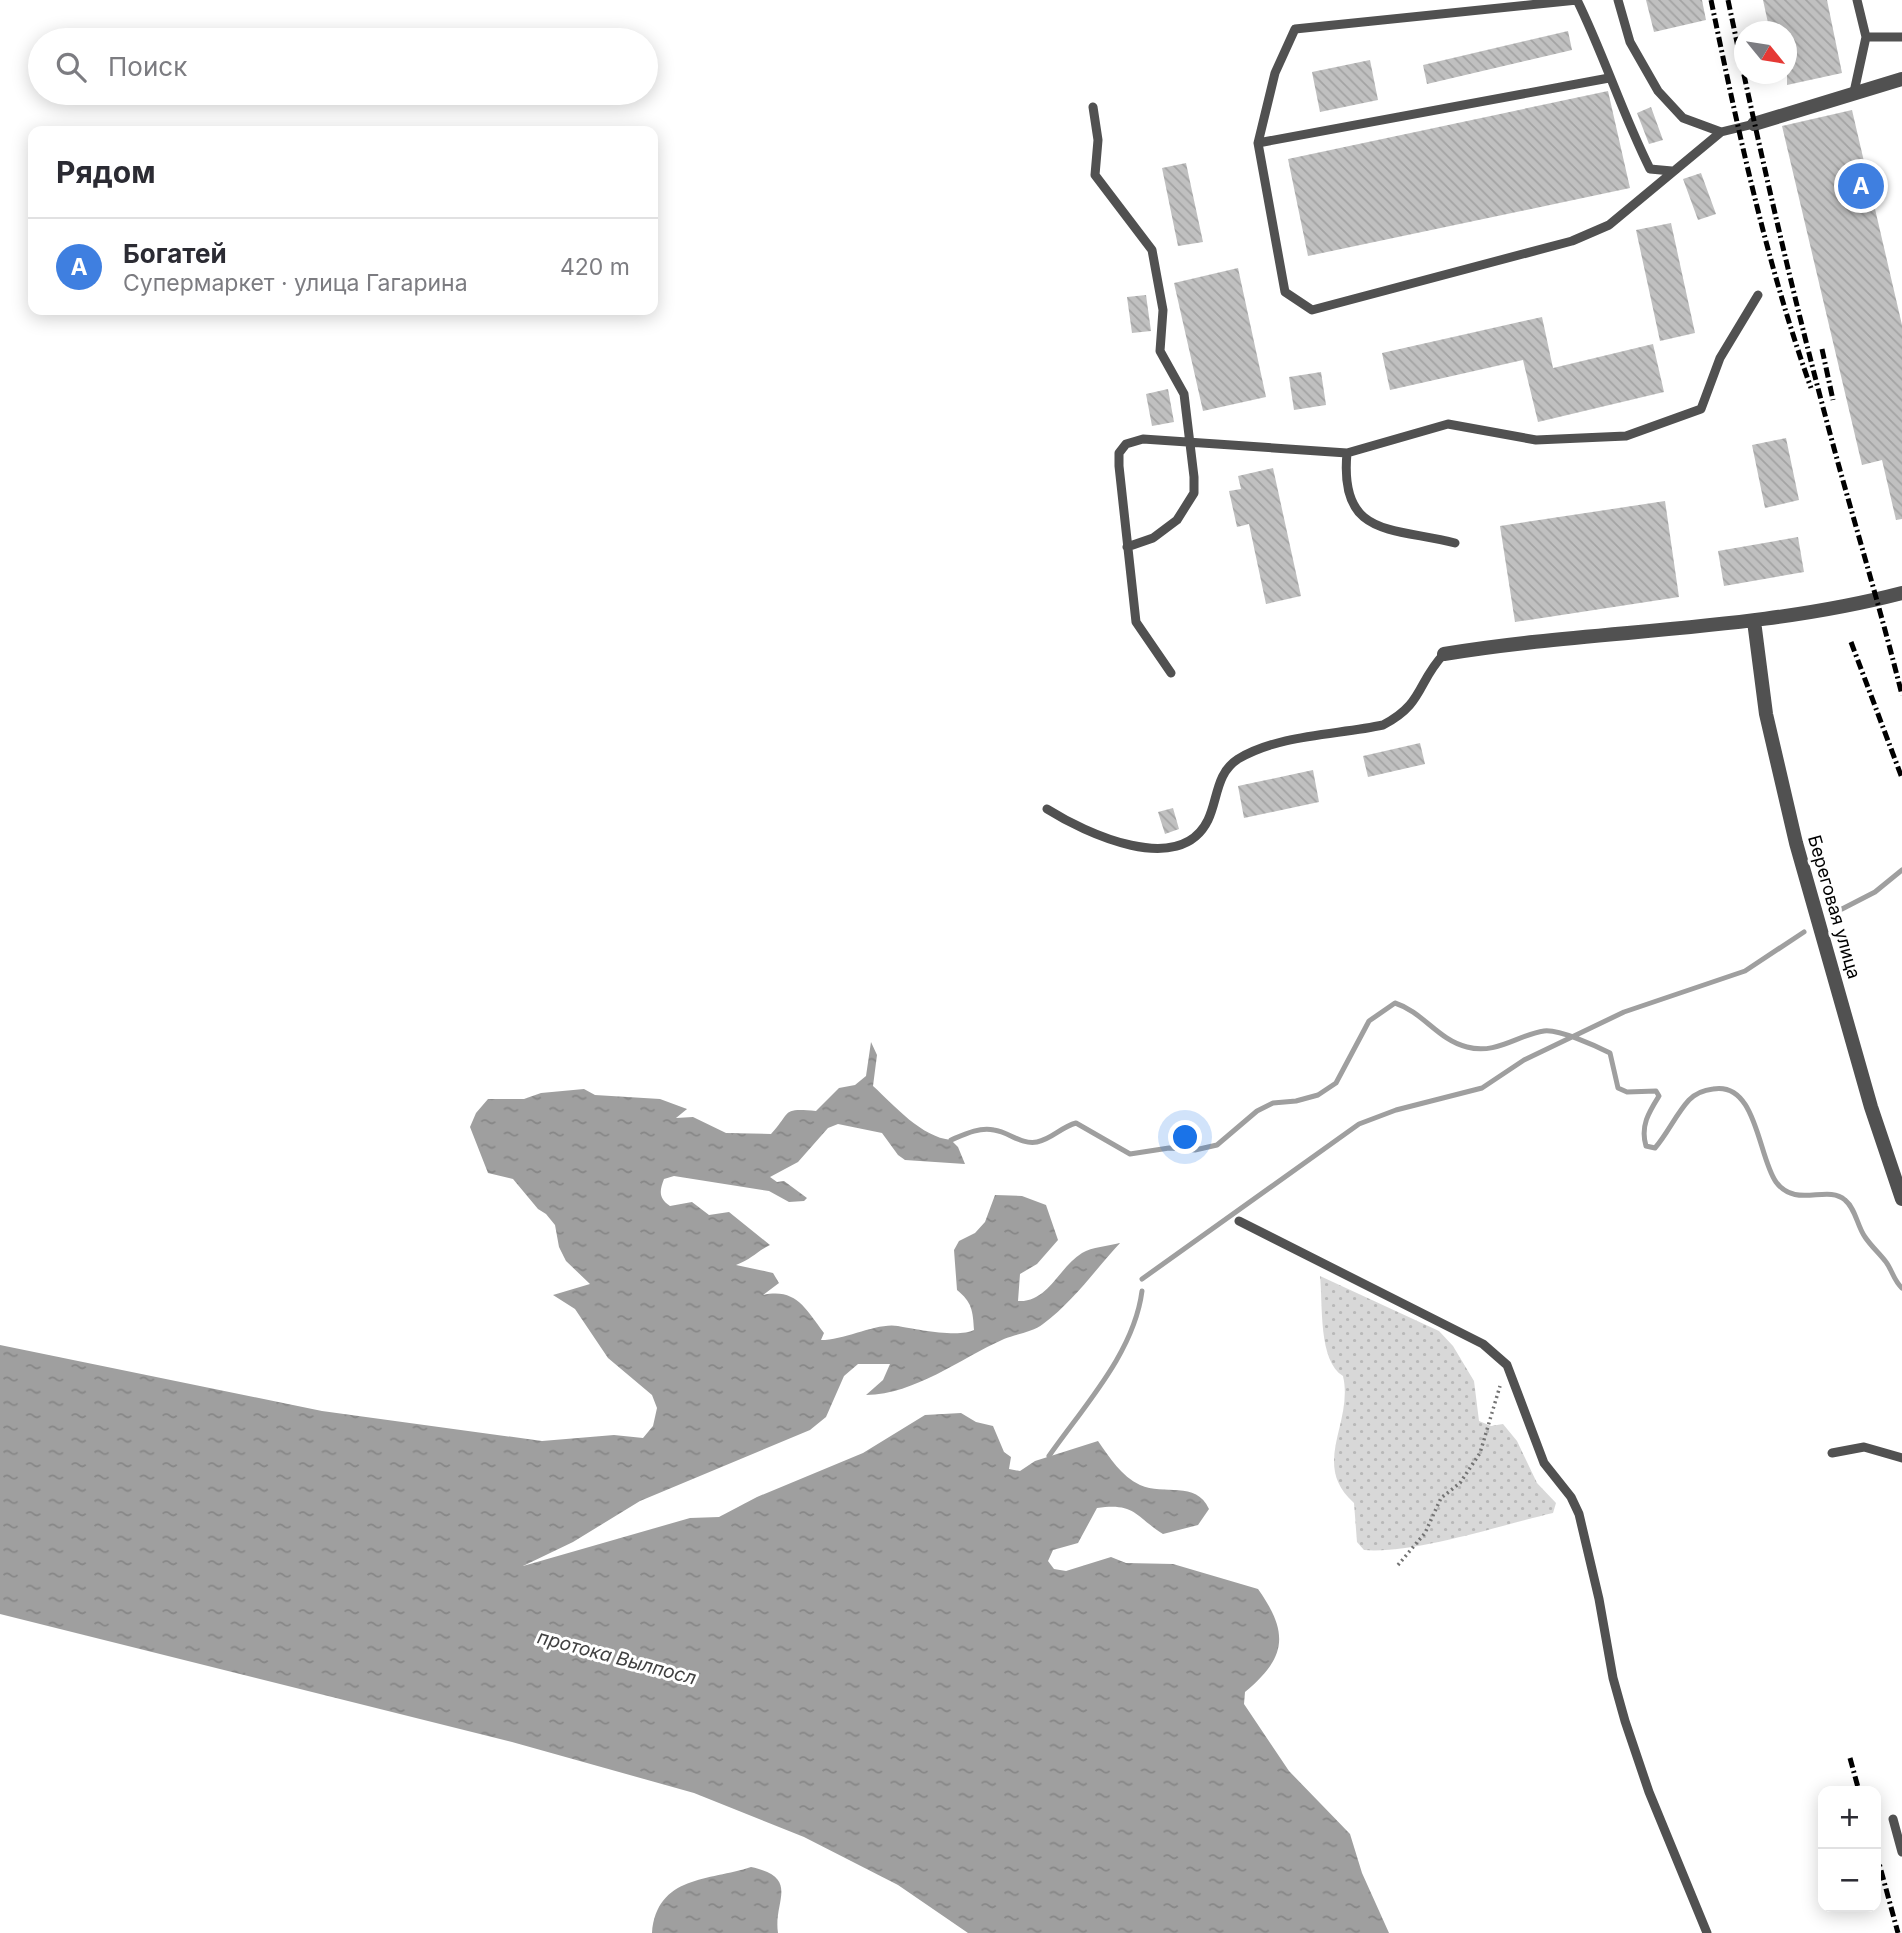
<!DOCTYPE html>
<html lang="ru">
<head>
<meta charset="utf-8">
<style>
  :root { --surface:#fff; --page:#f2f2f3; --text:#2b2b33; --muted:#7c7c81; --line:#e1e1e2; --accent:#000 }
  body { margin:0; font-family:Inter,sans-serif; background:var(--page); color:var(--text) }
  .controls { position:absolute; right:21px; bottom:21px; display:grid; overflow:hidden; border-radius:14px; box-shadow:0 4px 18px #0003 }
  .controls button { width:63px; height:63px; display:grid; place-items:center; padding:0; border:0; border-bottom:2px solid var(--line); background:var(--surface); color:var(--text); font:35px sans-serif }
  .compass { position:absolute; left:1734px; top:21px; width:63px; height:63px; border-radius:50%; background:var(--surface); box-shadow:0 4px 18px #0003; rotate:120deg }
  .you { position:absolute; left:1186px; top:1138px; width:24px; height:24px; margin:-18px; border:5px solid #fff; border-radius:50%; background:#1a73e8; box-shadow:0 0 0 10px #1a73e833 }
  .badge { display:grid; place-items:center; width:46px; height:46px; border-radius:50%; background:var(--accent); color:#fff; font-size:23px; font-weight:700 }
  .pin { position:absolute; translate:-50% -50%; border:4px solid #fff; box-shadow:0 2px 7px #0006 }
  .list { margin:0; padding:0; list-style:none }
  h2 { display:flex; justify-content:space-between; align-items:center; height:91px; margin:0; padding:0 28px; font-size:30px }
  h2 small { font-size:23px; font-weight:400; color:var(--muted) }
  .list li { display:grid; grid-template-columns:46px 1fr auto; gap:21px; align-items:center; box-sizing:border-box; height:98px; padding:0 28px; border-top:2px solid var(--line) }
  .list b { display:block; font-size:26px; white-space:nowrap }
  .list p { margin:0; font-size:23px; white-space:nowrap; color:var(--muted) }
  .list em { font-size:23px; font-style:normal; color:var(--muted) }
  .icon { flex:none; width:38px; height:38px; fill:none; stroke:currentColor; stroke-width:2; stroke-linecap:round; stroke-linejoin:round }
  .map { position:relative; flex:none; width:1902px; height:1933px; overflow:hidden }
  .search { position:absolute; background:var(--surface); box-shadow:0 4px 18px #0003; left:28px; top:28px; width:630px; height:77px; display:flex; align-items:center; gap:18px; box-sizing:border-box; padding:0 24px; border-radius:38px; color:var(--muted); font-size:26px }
  .panel { position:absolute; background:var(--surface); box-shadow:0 4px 18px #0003; left:28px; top:126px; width:630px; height:189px; border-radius:14px }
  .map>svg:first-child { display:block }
  .grass { fill:url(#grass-dots) }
  .water { fill:url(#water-ripples) }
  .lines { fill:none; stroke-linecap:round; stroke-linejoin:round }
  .stream { stroke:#9f9f9f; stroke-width:5 }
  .building { fill:url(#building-back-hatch) }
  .path { stroke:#737373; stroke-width:3.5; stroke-dasharray:2 3.5; stroke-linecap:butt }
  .lane { stroke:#515151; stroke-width:9 }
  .street { stroke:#515151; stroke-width:14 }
  .rail { stroke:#000; stroke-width:5; stroke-dasharray:10 3.5 2 3.5; stroke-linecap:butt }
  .labels { text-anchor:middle; stroke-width:6; stroke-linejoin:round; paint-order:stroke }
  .street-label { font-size:18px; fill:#000; stroke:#fff }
  .water-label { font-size:19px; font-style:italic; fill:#404040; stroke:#fff }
</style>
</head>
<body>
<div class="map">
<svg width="1902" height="1933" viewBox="0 0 1902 1933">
  <defs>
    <pattern id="grass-dots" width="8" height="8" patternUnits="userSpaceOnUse" patternTransform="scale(1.75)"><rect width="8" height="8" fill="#d8d8d8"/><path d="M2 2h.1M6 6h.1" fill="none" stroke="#b8b8b8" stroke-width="1.8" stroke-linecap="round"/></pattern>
    <pattern id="water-ripples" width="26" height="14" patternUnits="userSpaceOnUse" patternTransform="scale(1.75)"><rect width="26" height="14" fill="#9f9f9f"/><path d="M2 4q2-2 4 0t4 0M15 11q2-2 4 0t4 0" fill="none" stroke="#878787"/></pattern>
    <pattern id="building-back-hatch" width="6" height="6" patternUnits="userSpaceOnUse" patternTransform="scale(1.75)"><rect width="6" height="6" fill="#c0c0c0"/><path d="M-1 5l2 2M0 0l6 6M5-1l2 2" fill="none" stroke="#a3a3a3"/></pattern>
  </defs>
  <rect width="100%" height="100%" fill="#fff"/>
  <path class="grass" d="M1320,1276L1439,1331L1453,1346L1474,1381L1479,1421L1491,1426L1503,1424L1517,1441L1537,1483L1556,1503L1553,1513C1501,1525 1415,1554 1364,1550L1357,1542L1354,1503C1310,1464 1354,1423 1343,1376C1318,1361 1323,1304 1320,1276Z"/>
  <path class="water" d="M871,1042L877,1055L873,1086C895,1106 921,1137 951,1140L958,1147L965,1164L905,1160L898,1155L882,1133L838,1124L828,1128L798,1162L770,1177L777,1182L784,1181L807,1198L804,1201L789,1202L769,1191L674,1176L664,1179C659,1192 659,1198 670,1206L692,1202L709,1215L729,1212L770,1245C757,1251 752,1259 736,1265L773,1273L779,1283L763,1295C796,1288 805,1308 824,1333L821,1340C845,1340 878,1322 898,1326C914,1329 959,1338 974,1330C973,1311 972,1302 957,1290L954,1250L959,1241L975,1233L985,1222L995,1195L1022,1196L1046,1205L1058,1240L1037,1264L1020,1274L1018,1301C1048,1303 1059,1267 1082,1253C1092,1247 1108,1246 1120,1243C1094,1271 1074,1301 1043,1324C1033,1332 1016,1334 1004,1339C959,1359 916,1394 866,1395L883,1380L890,1364H858L844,1376L826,1417L810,1430L640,1501L573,1542L523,1566L690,1518L719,1517L757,1497L863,1453L925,1415L961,1413L976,1422L993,1426L1004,1452L1011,1457L1009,1469L1020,1471L1035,1461L1098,1441C1110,1458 1121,1476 1140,1485C1164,1496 1196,1480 1209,1509L1198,1525L1163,1534C1136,1517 1135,1502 1097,1508L1078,1543L1053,1550L1048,1561L1054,1569L1066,1571L1111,1557L1126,1563L1173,1564L1258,1589C1289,1633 1287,1657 1245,1692L1244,1704L1289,1771L1350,1834L1362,1873L1389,1933H968L898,1885L804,1837L694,1793L512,1742L0,1614V1345L322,1411L542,1441L614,1435L643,1438L653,1426L657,1408L652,1395L608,1358L575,1309L553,1295L590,1284L566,1261L559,1247L555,1225L546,1214L538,1209L513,1179L488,1173L470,1127L476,1113L488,1099H524L541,1093L584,1089L595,1095L660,1099L687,1109L676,1118L693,1117L726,1133L771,1134C792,1112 780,1108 816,1111L839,1088L855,1085L866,1076Z
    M751,1867C801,1878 773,1901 778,1933H652C657,1875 709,1881 751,1867Z"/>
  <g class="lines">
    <path class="stream" d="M1842,909L1875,892L1902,870
      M951,1140C965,1134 979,1127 994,1130C1009,1132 1021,1145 1037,1142C1052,1139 1061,1127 1076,1123L1130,1154L1169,1148L1195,1150L1217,1145L1257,1111L1273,1103L1296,1101L1318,1095L1336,1083L1369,1021L1395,1003C1423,1012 1438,1040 1467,1047C1496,1055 1517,1035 1544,1031C1559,1029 1596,1046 1610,1053L1618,1088L1627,1092L1656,1091L1659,1096C1649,1112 1640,1126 1646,1146L1655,1148C1668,1133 1676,1114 1689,1100C1696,1093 1704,1090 1713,1089C1757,1081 1758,1157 1776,1182C1796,1209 1827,1184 1845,1200C1856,1209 1857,1226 1865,1237C1871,1246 1879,1253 1886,1262C1892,1270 1894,1281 1902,1288
      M1142,1279L1359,1124L1396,1110L1482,1088L1524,1060L1624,1012L1745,971L1804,932
      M1049,1456C1083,1407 1134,1353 1142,1291"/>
  </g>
  <path class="building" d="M1646,0H1702L1706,20L1654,32Z
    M1763,0H1827L1842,73L1787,85V32H1770Z
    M1568,31L1572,50L1427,84L1423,65Z
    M1370,60L1378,100L1320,112L1312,72Z
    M1608,91L1630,188L1308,256L1288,159Z
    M1651,107L1663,140L1649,144L1637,113Z
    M1852,110L1902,325V519L1896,520L1882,460L1862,465L1782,126Z
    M1186,163L1203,242L1178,246L1162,168Z
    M1701,173L1716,214L1698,220L1683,179Z
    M1671,223L1695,333L1660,341L1636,230Z
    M1238,268L1266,397L1203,411L1174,283Z
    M1146,295L1151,331L1132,333L1127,297Z
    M1542,317L1553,368L1653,344L1664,392L1538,422L1523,360L1390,390L1382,353Z
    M1321,372L1326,405L1294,410L1289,377Z
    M1168,389L1174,422L1152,426L1146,394Z
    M1786,438L1799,500L1765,508L1752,445Z
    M1273,468L1301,596L1266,604L1249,524L1237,527L1229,491L1241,489L1238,476Z
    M1665,501L1679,597L1515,622L1500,526Z
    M1798,537L1804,572L1724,586L1718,551Z
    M1420,743L1425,764L1368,777L1363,756Z
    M1313,770L1319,802L1244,818L1238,786Z
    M1173,808L1179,829L1165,834L1158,812Z"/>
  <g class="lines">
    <path class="path" d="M1398,1565L1425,1533L1441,1498L1460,1483L1480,1453L1500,1386"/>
    <path class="lane" d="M1618,0L1630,42L1658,91L1683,118L1721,132L1754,124
      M1857,0L1866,37H1902
      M1854,92L1866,37
      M1093,107L1098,140L1095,175L1152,250L1163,310L1160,351L1184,394L1194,477V493L1177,520L1153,538L1127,547
      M1258,143L1609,78
      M1672,171L1650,169C1622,113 1604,55 1577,0L1295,29L1275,73L1258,143L1285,292L1312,310L1572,241L1609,225L1721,132
      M1347,453L1448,424L1536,440L1626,436L1701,409L1720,358L1758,295
      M1171,673L1136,622L1119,466V453L1126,444L1143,439L1347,453C1339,538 1392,527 1455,543
      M1047,809C1085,833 1180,878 1208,820C1218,799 1216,773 1238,759C1280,734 1337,735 1383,725C1424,704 1417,682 1444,654
      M1239,1221L1483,1344L1507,1365L1544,1463L1571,1497L1579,1514L1599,1599L1613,1678L1625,1721L1649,1792L1707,1933
      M1832,1453L1864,1447L1902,1458
      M1893,1819L1902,1852"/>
    <path class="street" d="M1754,124L1902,79
      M1754,621L1766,714L1796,843L1871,1107L1902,1199
      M1444,654C1596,629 1752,632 1902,593"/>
    <path class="rail" d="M1711,0C1738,130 1766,262 1811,388
      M1728,0C1761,157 1797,315 1840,470C1861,545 1883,619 1902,695
      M1822,349L1833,400
      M1851,642L1902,778
      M1850,1758L1859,1791
      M1876,1852L1898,1933"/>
  </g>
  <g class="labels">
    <g class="street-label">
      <text transform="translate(1834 907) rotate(74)" y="6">Береговая улица</text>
    </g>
    <g class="water-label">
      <text transform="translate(617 1657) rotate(15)" y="7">протока Вылпосл</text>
    </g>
  </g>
</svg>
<div class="controls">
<button>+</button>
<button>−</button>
</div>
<svg class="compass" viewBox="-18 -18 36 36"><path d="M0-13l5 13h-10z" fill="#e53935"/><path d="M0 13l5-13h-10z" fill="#7c7c81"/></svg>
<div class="you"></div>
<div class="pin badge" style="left:1861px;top:186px;background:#3f7fe0">A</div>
<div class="search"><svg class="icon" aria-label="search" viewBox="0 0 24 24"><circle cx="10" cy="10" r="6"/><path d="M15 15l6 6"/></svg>Поиск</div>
<section class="panel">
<h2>Рядом<small></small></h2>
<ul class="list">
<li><span class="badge" style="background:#3f7fe0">A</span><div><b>Богатей</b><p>Супермаркет · улица Гагарина</p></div><em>420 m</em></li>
</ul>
</section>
</div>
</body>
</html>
